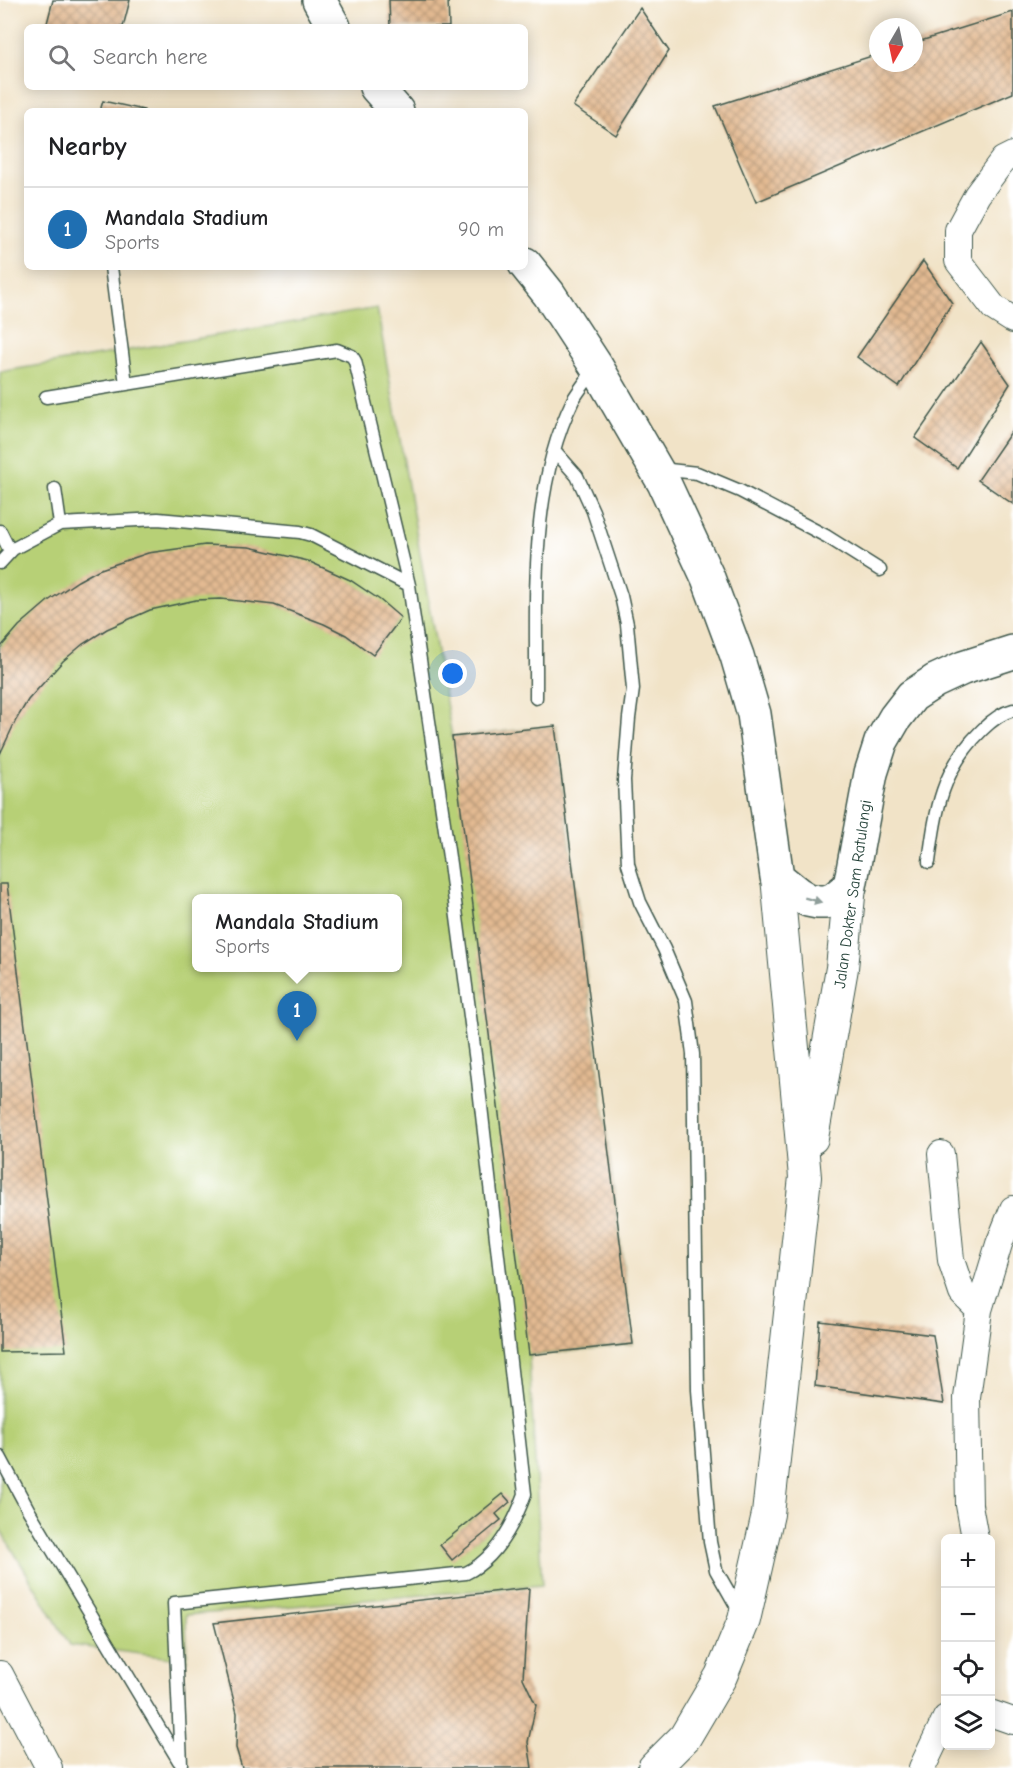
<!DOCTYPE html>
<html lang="en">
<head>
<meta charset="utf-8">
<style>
  :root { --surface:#fff; --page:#f6f6f6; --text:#202124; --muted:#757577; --line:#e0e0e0; --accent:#1f6fb2 }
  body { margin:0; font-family:"Comic Neue",sans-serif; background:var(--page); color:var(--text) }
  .controls { position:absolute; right:18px; bottom:18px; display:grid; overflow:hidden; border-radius:9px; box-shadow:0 3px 15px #0003 }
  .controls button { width:54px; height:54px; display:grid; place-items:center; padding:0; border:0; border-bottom:2px solid var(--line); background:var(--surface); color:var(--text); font:30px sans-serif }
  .compass { position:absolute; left:869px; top:18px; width:54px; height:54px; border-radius:50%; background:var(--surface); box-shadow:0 3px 15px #0003; rotate:189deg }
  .you { position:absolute; left:453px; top:674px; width:21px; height:21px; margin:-15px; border:4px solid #fff; border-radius:50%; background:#1a73e8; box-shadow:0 0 0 9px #1a73e833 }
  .badge { display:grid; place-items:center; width:39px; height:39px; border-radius:50%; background:var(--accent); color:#fff; font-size:20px; font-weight:700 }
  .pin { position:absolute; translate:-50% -50px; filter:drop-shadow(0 2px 3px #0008) }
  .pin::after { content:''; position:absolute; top:32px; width:21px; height:18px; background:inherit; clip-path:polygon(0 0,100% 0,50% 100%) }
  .popup { position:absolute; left:192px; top:894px; width:210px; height:78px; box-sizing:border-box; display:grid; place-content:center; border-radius:9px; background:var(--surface); filter:drop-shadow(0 2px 4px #0005); font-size:20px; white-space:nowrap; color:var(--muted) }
  .popup b { font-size:22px; color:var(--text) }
  .popup::after { content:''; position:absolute; left:50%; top:100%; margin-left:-12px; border:12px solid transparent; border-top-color:var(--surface) }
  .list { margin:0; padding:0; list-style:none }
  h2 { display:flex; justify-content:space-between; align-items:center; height:78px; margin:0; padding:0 24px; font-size:26px }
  h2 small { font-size:20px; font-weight:400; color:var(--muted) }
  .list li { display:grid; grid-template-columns:39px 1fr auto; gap:18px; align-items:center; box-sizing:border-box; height:84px; padding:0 24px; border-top:2px solid var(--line) }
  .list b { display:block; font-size:22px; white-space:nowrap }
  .list p { margin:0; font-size:20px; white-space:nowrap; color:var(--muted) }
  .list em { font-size:20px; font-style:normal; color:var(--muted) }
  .icon { flex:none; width:33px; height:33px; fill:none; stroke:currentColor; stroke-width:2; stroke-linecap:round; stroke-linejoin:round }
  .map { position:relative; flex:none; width:1013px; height:1768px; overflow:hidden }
  .search { position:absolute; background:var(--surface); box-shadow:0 3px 15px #0003; left:24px; top:24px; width:504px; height:66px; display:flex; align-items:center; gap:15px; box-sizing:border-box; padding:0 21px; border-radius:9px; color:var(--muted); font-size:22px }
  .panel { position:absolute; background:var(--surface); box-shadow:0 3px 15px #0003; left:24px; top:108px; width:504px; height:162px; border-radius:9px }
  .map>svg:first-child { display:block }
  .pitch { fill:#b7d076; stroke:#6b8655; stroke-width:1.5; fill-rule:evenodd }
  .building { fill:url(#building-cross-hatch) }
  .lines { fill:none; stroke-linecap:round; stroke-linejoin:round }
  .service-casing { stroke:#3e564a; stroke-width:15 }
  .minor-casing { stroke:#3e564a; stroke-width:28 }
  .tertiary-casing { stroke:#3e564a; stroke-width:34 }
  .secondary-casing { stroke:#3e564a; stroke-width:36 }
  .service { stroke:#fff; stroke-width:12 }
  .minor { stroke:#fff; stroke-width:26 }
  .tertiary { stroke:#fff; stroke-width:32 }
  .secondary { stroke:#fff; stroke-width:33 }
  .oneway { fill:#8f9e9a }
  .labels { text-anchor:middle; stroke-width:4.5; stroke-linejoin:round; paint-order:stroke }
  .street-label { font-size:16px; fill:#1f3d34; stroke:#fff }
</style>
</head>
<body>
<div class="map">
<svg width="1013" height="1768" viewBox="0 0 1013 1768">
  <defs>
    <pattern id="building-cross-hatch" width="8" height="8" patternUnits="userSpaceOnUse" patternTransform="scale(1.5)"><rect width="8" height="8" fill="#e3ba92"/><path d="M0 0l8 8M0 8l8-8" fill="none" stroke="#b79878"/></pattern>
  </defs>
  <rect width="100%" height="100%" fill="#fff"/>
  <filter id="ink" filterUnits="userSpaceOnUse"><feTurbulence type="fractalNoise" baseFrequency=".0167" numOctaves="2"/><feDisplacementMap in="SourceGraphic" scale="12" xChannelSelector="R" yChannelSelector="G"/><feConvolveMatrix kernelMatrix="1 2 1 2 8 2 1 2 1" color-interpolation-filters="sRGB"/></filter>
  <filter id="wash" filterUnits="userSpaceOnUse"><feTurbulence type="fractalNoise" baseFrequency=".008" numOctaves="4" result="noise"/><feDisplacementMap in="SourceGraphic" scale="24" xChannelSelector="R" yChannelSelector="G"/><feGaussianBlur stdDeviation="1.35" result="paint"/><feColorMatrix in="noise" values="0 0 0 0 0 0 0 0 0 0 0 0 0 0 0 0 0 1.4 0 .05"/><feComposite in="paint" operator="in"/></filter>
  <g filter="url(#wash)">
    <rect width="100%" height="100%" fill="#f1e3c7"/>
    <path class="pitch" d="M377,308L452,737L555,726L633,1344L529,1356L542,1585L186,1615L187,1660L70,1645L0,1529V372ZM196,898H398V968H196Z"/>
    <g id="blocks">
      <path class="building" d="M53,0H130L123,27H46Z
        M389,0H448L449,27H390Z
        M640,8L669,51L616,135L573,106Z
        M1013,12V93L756,202L715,106L878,54V63H914V43Z
        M103,101L144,110V111H100Z
        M923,261L952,303L899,387L857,357Z
        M981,342L1010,384L957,468L915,438Z
        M1013,429V504L978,480Z
        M205,545L249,547L308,561L350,580L380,600L401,618L373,655L346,635L324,624L274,605L221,599L196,600L150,610L107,629L83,644L63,661L28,700L16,720L0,754V648L19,626L48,601L78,581L98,570L148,553Z
        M555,726L633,1344L529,1355L452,737Z
        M0,884H7L66,1351L0,1352Z
        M820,1321L933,1335L944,1404L815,1386Z
        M503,1494L510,1502L496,1514L501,1520L452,1560L440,1545Z
        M529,1588L523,1678L536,1705L528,1742L532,1768H242L236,1748L237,1713L214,1623Z"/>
    </g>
  </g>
  <g filter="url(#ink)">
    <use href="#blocks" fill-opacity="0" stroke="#3e564a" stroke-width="1.5"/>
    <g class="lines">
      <defs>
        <path id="service" d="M111,267L126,384
          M46,397L337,350L352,356L355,361L409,585
          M554,450L577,476L593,511L621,596L627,624L633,689L629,718L624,780L628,864L640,902L664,949L686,1001L693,1054L698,1390L710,1542L716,1570L741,1614
          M660,469L697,473L740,491L826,536L880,570
          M55,489L60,524
          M0,531L10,551
          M0,563L13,549L60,524L158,519L300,532L311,535L409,585L450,864L476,1062L525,1494C514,1524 497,1558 466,1573L174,1603L181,1764
          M536,698C537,599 528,492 573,400C579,390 587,380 594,370
          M929,862C936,808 942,769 982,730C990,722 1001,713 1013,710
          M0,1457L29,1511L179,1761"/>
        <path id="minor" d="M1013,155L1003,160L977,195L958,230V261L994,308L1013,320
          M941,1154L951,1260L962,1293L979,1310
          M975,1538L969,1505L967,1398L979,1310L999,1244L1013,1209
          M0,1674L49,1768
          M990,1713L1013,1721
          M922,1768L946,1718"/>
        <path id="tertiary" d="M812,1138L842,968L850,886
          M654,1768L685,1737L721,1676L744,1620L768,1514L805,1177L777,877"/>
        <path id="secondary" d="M319,0L334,27
          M376,87L397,111
          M525,264L549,294L596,366L664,483L708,578L737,656L754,714L777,877L798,894L808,900L818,902H826L834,899L850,886L871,773L881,742L895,718L912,696L935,681L963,668L1013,652"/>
      </defs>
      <use href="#service" class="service-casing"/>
      <use href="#minor" class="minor-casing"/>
      <use href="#tertiary" class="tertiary-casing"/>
      <use href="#secondary" class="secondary-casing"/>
      <use href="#service" class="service"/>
      <use href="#minor" class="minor"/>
      <use href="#tertiary" class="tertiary"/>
      <use href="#secondary" class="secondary"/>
    </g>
    <defs><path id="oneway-solid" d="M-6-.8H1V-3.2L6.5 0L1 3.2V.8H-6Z" transform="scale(1.5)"/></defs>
    <use class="oneway" href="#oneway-solid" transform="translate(813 900) rotate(15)"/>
  </g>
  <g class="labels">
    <g class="street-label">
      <text transform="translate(852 894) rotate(-82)" y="6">Jalan Dokter Sam Ratulangi</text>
    </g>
  </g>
</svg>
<div class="controls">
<button>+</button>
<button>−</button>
<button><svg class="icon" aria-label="locate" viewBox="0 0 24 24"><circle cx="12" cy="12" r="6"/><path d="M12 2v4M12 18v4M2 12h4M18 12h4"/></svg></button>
<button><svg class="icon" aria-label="layers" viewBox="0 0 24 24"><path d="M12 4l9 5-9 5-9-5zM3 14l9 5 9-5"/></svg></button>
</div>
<svg class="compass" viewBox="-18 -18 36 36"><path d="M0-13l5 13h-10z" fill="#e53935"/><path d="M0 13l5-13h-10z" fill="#757577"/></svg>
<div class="you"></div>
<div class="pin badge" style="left:297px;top:1041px">1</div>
<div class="popup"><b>Mandala Stadium</b>Sports</div>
<div class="search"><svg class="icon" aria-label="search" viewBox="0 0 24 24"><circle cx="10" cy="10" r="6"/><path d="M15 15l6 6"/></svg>Search here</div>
<section class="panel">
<h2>Nearby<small></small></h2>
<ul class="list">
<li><span class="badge">1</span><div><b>Mandala Stadium</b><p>Sports</p></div><em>90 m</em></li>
</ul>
</section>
</div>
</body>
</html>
